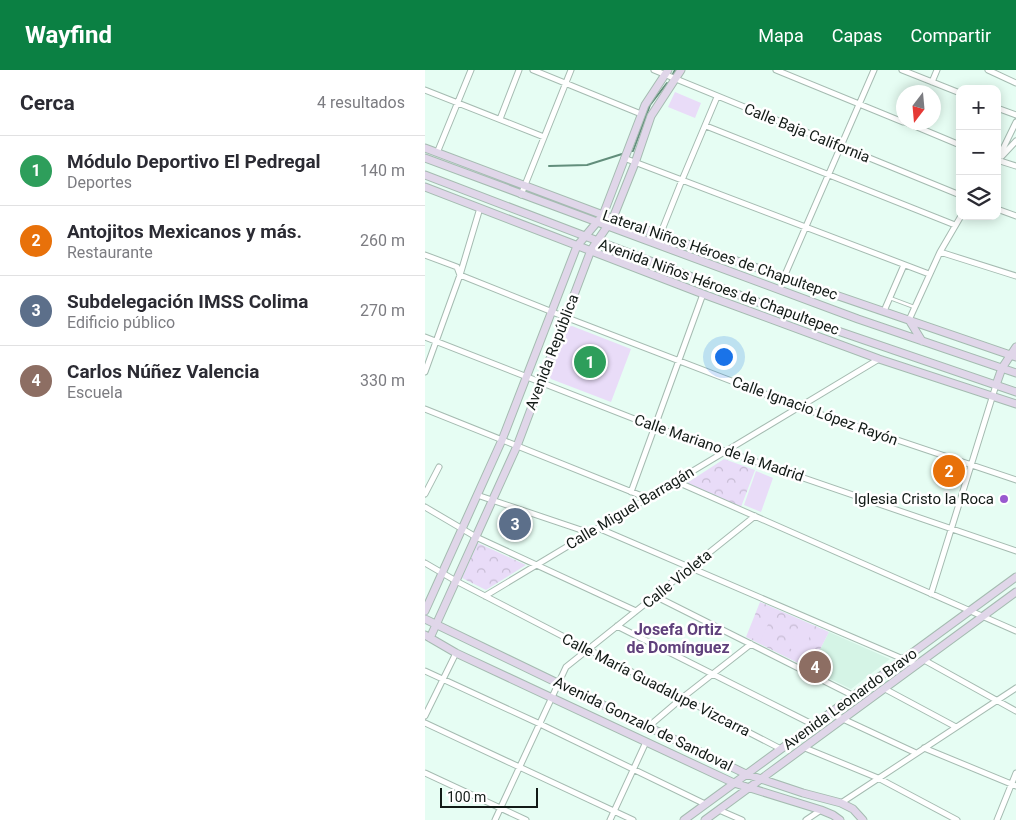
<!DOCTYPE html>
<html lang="es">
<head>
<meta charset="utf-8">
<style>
  :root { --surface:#fff; --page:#f7f7f7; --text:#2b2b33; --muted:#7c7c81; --line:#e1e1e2; --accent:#0b8043 }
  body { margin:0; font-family:Roboto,sans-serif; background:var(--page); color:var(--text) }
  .controls { position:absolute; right:15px; top:15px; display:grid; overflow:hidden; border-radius:10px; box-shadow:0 2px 12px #0003 }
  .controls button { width:45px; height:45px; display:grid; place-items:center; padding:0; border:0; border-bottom:1px solid var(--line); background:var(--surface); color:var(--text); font:25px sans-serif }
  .compass { position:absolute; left:471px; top:15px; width:45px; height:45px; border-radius:50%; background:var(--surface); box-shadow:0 2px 12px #0003; rotate:196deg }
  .scale { position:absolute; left:15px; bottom:12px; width:98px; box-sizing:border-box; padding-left:5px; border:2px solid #121a16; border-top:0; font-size:14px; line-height:18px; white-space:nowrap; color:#121a16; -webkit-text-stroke:4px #fff; paint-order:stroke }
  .you { position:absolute; left:298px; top:286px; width:18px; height:18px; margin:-12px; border:4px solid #fff; border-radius:50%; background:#1a73e8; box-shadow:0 0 0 8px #1a73e833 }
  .badge { display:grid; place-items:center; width:32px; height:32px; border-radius:50%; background:var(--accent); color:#fff; font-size:16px; font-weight:700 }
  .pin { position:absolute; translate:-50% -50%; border:2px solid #fff; box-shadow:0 1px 5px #0006 }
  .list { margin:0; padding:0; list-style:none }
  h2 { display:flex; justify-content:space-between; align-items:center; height:65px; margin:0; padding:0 20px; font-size:21px }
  h2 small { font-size:16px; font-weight:400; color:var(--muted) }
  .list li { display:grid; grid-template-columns:32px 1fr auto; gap:15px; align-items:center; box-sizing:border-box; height:70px; padding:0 20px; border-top:1px solid var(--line) }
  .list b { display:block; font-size:19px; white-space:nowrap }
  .list p { margin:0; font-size:16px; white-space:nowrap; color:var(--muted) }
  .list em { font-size:16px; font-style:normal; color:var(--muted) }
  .icon { flex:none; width:28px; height:28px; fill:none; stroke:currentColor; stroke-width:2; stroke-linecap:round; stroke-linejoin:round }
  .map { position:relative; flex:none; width:591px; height:750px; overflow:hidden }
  header { display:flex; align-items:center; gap:30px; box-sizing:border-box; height:70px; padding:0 25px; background:var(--accent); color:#fff }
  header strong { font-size:24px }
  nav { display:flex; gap:28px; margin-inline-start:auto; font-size:18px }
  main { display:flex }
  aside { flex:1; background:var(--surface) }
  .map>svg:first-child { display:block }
  .built { fill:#d5f4e6 }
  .park { fill:url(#park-crowns) }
  .pitch { fill:#e9dcf8 }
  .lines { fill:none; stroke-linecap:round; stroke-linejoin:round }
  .stream { stroke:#628e7b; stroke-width:2 }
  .lane-casing { stroke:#a5bbb1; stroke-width:4.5 }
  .street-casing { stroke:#a5bbb1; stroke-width:7 }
  .secondary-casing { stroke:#a5bbb1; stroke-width:9 }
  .lane { stroke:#fff; stroke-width:2.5 }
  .street { stroke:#fff; stroke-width:5 }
  .secondary { stroke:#e0d6e9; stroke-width:7 }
  .poi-dot { fill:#9959cf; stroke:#fff; stroke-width:2 }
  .labels { text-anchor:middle; stroke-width:5; stroke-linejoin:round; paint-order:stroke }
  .street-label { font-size:15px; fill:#121a16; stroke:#fff }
  .poi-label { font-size:15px; fill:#121a16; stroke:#fff; text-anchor:end }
  .neighbourhood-label { font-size:16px; font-weight:bold; fill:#5f407b; stroke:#fff }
</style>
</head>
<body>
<header>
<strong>Wayfind</strong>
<nav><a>Mapa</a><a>Capas</a><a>Compartir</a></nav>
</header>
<main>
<aside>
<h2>Cerca<small>4 resultados</small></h2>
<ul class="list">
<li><span class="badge" style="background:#2e9e5b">1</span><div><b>Módulo Deportivo El Pedregal</b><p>Deportes</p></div><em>140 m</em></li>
<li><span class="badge" style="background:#e8710a">2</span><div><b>Antojitos Mexicanos y más.</b><p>Restaurante</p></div><em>260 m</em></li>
<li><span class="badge" style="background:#5c6f8a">3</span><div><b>Subdelegación IMSS Colima</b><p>Edificio público</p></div><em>270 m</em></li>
<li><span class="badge" style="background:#8d6e63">4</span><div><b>Carlos Núñez Valencia</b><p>Escuela</p></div><em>330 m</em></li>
</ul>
</aside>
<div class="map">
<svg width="591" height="750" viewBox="0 0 591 750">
  <defs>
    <pattern id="park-crowns" width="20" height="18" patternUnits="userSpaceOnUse" patternTransform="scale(1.25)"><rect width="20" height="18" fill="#e9dcf8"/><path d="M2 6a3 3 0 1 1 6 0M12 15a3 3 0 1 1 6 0" fill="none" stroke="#c7bcd4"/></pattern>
  </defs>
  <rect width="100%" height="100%" fill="#e6fdf3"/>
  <path class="built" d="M404,562L465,589L426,619L385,599Z"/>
  <path class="park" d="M299,389L330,400L316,437L262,413Z
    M53,473L101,495L61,520L37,508Z
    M335,532L404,562L385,599L321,567Z"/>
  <path class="pitch" d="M250,22L276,33L270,48L243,37Z
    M147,256L206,279L186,332L126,309L124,305L142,257Z
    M331,401L348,408L336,442L319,435Z
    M331,548L344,552L335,572L323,566Z
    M375,553L388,559L377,584L364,578Z"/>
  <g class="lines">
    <path class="stream" d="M248,4L250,0
      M206,81H208L225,35L242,13
      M124,96L162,95L197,84"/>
    <defs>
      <path id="lane" d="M465,228L489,237"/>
      <path id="street" d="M108,0L216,44
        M229,0L535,125
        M351,0L478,52
        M477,0L535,23
        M563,0L591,13
        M507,12L512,0
        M0,20L119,67
        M572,38L591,45
        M75,49L94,0
        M480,52L535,75
        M281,56L530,155
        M12,83L46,0
        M577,86L591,71
        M199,88L504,204
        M572,90L591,96
        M572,91L591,52
        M96,125L146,0
        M572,139L591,146
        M235,165L257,110L292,27
        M515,182L591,206
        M0,185L32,197L35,205L140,247L374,337L591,410
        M359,207L449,0
        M459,241L479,195
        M484,250L515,182L536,146
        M0,267L230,357L591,481
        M0,302L35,205L55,138
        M0,339L222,428
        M250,411L591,561
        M206,422L278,224
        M0,424L14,397
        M52,425L165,463
        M0,437L51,467L211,541
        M173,458L492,595
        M0,493L31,511L356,679
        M506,524L571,315
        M60,526L454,289
        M230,526L429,626
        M192,556L389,655
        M499,590L591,641
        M0,601L115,654L280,734
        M460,619L531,657
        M405,643L491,683
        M0,646L31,583
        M0,653L208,750
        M223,657L257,628L326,574
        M380,678L453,708L532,750
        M499,678L591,716
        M0,703L101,750
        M416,733L591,618
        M294,740L317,750
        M70,750L141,597L330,446
        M185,750L221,672
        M381,750L396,740
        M572,750L591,703"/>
      <path id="secondary" d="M0,78L178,145L591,287
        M0,88L433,249L591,303
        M0,105L372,247L591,322
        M0,117L278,224L454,289L591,334
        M484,250L497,271
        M571,315L577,298L591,277
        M0,541L77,370L152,176L178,145L220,35L243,0
        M0,549L321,704L378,723L416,733L428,739L438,750
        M0,565L31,583L309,713L396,740L408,745L415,750
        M5,568L92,376L166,180L188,148L210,93L226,46L256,0
        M259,750L591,507
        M280,750L591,522"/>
    </defs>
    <use href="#lane" class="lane-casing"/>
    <use href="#street" class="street-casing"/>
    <use href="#secondary" class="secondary-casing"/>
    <use href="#lane" class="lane"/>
    <use href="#street" class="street"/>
    <use href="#secondary" class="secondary"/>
  </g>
  <circle class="poi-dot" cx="579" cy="429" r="5"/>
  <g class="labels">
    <g class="street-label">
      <text transform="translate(382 63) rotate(22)" y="5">Calle Baja California</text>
      <text transform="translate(295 185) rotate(19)" y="5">Lateral Niños Héroes de Chapultepec</text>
      <text transform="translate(294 217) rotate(20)" y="5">Avenida Niños Héroes de Chapultepec</text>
      <text transform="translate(127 282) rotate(-69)" y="5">Avenida República</text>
      <text transform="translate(390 341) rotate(20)" y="5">Calle Ignacio López Rayón</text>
      <text transform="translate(294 378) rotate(19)" y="5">Calle Mariano de la Madrid</text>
      <text transform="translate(205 438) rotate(-31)" y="5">Calle Miguel Barragán</text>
      <text transform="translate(252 509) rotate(-39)" y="5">Calle Violeta</text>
      <text transform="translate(231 615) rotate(27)" y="5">Calle María Guadalupe Vizcarra</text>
      <text transform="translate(425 629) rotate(-36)" y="5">Avenida Leonardo Bravo</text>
      <text transform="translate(218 654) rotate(26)" y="5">Avenida Gonzalo de Sandoval</text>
    </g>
    <g class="poi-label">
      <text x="569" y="434">Iglesia Cristo la Roca</text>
    </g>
    <g class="neighbourhood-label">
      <text x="253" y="565">Josefa Ortiz<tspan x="253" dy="18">de Domínguez</tspan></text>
    </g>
  </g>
</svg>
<div class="controls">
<button>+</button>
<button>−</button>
<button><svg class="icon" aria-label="layers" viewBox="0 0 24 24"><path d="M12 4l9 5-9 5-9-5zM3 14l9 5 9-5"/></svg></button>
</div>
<svg class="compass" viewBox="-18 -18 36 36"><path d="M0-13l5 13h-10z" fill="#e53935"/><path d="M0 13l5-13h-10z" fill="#7c7c81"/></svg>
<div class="scale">100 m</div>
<div class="you"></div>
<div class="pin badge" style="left:165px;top:292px;background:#2e9e5b">1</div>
<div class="pin badge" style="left:524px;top:401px;background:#e8710a">2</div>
<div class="pin badge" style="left:90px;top:454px;background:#5c6f8a">3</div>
<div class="pin badge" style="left:390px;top:597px;background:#8d6e63">4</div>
</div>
</main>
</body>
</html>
